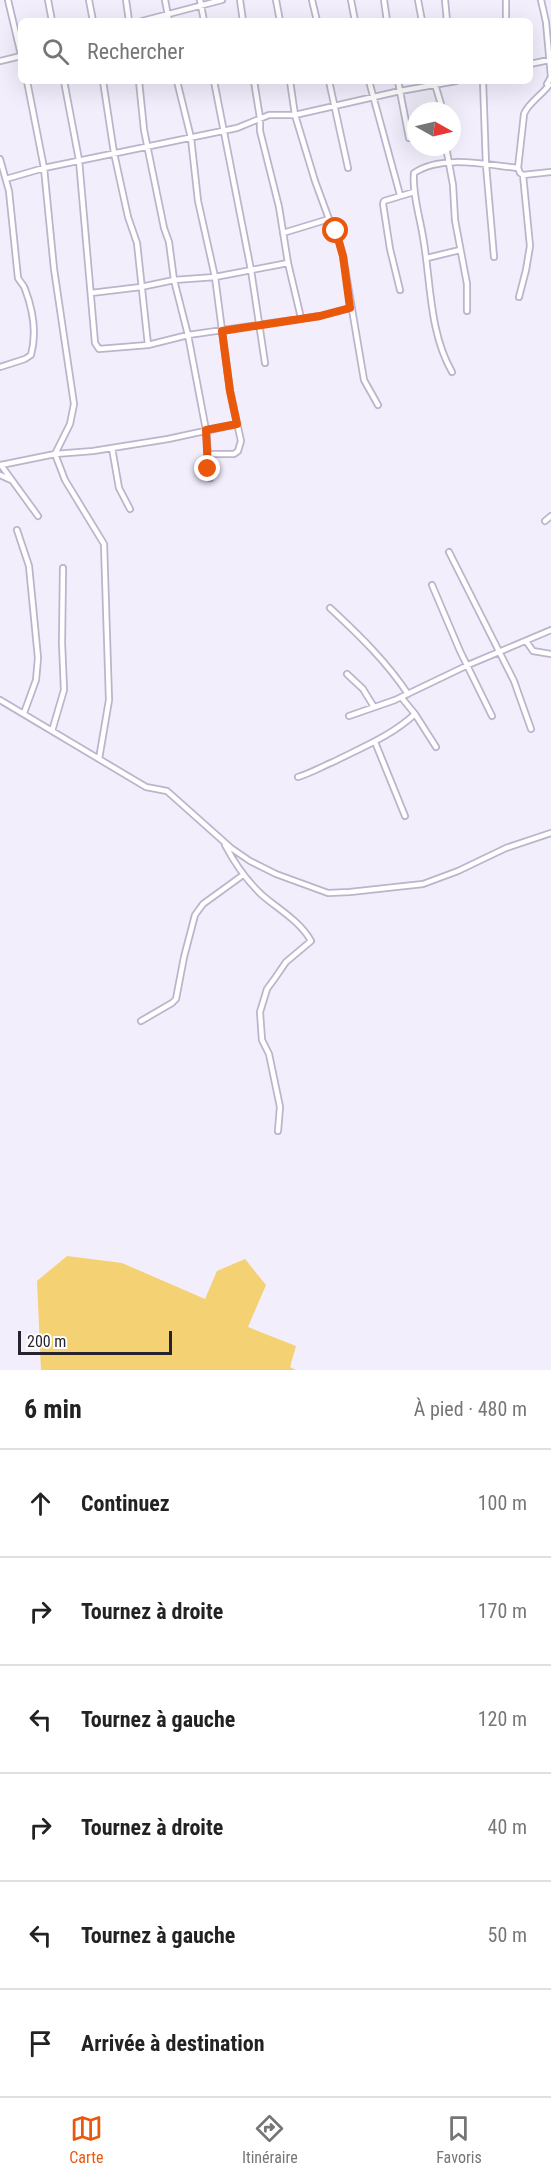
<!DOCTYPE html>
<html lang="fr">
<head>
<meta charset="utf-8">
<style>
  :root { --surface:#fff; --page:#f6f6f6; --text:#222; --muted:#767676; --line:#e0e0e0; --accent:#ea580c }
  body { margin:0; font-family:"Roboto Condensed",sans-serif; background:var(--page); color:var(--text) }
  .compass { position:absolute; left:407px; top:102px; width:54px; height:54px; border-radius:50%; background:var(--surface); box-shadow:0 6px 24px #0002; rotate:98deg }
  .scale { position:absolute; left:18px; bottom:15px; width:154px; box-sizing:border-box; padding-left:6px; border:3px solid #26232c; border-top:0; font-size:16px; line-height:21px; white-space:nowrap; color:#26232c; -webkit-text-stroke:4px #fff; paint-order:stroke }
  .stop { position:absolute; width:18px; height:18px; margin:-14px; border:4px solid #ea580c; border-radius:50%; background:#fff }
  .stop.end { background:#ea580c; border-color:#fff; box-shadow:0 2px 6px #0008 }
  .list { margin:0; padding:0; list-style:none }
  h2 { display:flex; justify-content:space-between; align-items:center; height:78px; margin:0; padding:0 24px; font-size:26px }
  h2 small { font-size:20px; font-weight:400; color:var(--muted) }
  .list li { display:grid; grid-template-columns:39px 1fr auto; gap:18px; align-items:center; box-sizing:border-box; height:108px; padding:0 24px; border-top:2px solid var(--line) }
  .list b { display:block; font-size:22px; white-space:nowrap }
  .list em { font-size:20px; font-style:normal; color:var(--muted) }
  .icon { flex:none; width:33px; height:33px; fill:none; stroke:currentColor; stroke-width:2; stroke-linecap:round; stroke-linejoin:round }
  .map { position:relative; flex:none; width:551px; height:1370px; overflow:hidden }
  .search { position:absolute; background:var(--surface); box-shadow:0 6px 24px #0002; left:18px; right:18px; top:18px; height:66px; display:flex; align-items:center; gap:15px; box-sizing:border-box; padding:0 21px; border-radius:9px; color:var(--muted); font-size:22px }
  .sheet { height:726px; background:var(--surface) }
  nav { display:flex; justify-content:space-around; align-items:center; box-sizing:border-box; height:84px; border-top:2px solid var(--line); background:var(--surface); font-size:16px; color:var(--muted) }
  nav a { display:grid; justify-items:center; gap:3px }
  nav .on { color:var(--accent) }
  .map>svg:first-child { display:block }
  .green { fill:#f4d172 }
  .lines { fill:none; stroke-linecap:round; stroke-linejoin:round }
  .minor-casing { stroke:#bcb4cc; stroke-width:8 }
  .minor { stroke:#fff; stroke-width:4.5 }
  .route { stroke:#ea580c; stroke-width:8 }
</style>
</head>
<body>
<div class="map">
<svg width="551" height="1370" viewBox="0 0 551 1370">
  <rect width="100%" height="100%" fill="#f2eefc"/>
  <path class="green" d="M67,1256L122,1263L205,1299L217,1271L245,1259L266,1285L248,1327L296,1346L290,1367L296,1370H41L37,1281Z"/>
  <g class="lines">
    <defs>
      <path id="minor" d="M8,0L21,55
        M48,0L52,21
        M89,0L93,21
        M126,0L129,21
        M165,0L169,21
        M200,0L204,21
        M240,0L243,21
        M276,0L280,21
        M312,0L317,21
        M351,0L355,21
        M384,0L387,21
        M418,0L422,21
        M445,0L447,21
        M541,0L546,22L551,77
        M142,21L222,0
        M506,21V0
        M0,61L21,56
        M530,64L549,60
        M27,81L44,168L54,269L74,404L70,424L55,454L65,480L104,544L109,700L99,759
        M64,81L79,160L95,343L99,349L148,345L188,335L320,316L350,308
        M103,81L114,153L128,217L137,243L148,345
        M139,81L144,130L164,228L169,242L174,280L188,335L206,430L210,478
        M177,81L191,138L198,201L215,277L230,391L241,441L238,451L234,454H213
        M214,81L251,270L265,363
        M254,81L260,118V131L279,207L288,263L301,318
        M290,81L295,115L315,181L329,219L334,225L343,256L364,380L378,405
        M329,81L348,168
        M369,81L400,195
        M398,81L409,138
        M434,81L443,111
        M483,81L486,165L494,257
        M446,147L453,185L455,220L467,284V311
        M0,159L9,191L18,278C20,282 24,285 25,289C33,310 37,333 31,355L25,359L0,367
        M523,175L551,172
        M6,179L44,168L237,128L269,115H295L400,91L456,81
        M283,233L329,219
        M427,258L460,250
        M400,290L390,249L383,204L384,201L414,192
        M91,293L141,287L174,280L215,277L288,263
        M519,297L526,270L530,246L523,175L520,173L518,168L524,114C528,103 542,95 549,85L547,84L551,77
        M452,372C429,332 431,282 423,237C420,218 412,192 414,173C441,154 488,165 518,168
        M112,448L119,488L130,509
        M1,465L55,454L93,451L168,439L237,424
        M1,465L38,516
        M0,475L11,480
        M545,521L551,516
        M17,530L29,566L38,658L36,680L24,713
        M449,552L514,681L531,729
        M432,585L460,651L492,716
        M330,608C359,635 386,661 408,694
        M526,641L533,651L551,654
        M347,674L363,689L374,707
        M401,697L415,714L436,747
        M0,700L146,787L167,791L231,848L250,861L276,874L328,893L350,892L423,884L458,871L506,848L551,833
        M349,716L395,700L468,665L551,630
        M52,731L64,690L62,643L63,568
        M375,742L405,816
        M298,777C311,773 321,767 333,762C363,747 391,736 415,714
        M225,845C235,864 246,880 262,895C278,909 300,921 311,941L286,962L275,978L267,989L260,1012L262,1040L269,1054L280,1107L278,1131
        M141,1021L172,1003L176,999L184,957L195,915L203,904L243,875"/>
    </defs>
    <use href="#minor" class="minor-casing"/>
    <use href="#minor" class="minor"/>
  </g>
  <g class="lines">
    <path class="route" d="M208,469L206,430L237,424L230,391L222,331L320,316L350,308L343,256L336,231"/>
  </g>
</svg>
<svg class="compass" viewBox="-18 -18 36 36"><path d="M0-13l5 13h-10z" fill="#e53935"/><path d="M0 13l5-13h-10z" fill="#767676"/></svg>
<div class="scale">200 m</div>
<div class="stop" style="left:336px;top:231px"></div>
<div class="stop end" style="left:208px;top:469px"></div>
<div class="search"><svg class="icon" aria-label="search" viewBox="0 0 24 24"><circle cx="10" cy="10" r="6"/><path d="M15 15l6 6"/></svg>Rechercher</div>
</div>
<section class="sheet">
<h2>6 min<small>À pied · 480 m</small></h2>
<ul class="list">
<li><svg class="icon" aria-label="ahead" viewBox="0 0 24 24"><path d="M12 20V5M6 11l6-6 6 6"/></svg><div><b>Continuez</b></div><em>100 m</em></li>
<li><svg class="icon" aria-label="right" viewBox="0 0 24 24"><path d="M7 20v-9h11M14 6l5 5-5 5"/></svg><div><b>Tournez à droite</b></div><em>170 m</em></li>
<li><svg class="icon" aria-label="left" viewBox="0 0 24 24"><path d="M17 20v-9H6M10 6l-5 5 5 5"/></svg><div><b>Tournez à gauche</b></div><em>120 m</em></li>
<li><svg class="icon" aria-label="right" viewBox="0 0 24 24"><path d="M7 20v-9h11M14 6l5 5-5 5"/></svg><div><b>Tournez à droite</b></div><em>40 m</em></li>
<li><svg class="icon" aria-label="left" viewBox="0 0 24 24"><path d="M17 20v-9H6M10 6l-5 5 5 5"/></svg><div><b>Tournez à gauche</b></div><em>50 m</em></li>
<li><svg class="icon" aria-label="arrive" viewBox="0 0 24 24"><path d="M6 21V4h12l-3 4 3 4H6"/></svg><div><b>Arrivée à destination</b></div></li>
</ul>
</section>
<nav>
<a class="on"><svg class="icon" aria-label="map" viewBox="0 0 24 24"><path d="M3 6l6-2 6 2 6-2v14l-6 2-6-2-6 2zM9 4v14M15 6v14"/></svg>Carte</a>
<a><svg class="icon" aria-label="directions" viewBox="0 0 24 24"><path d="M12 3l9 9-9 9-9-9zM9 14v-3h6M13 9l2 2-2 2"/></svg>Itinéraire</a>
<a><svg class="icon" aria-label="saved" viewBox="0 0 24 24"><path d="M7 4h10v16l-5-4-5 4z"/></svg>Favoris</a>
</nav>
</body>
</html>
